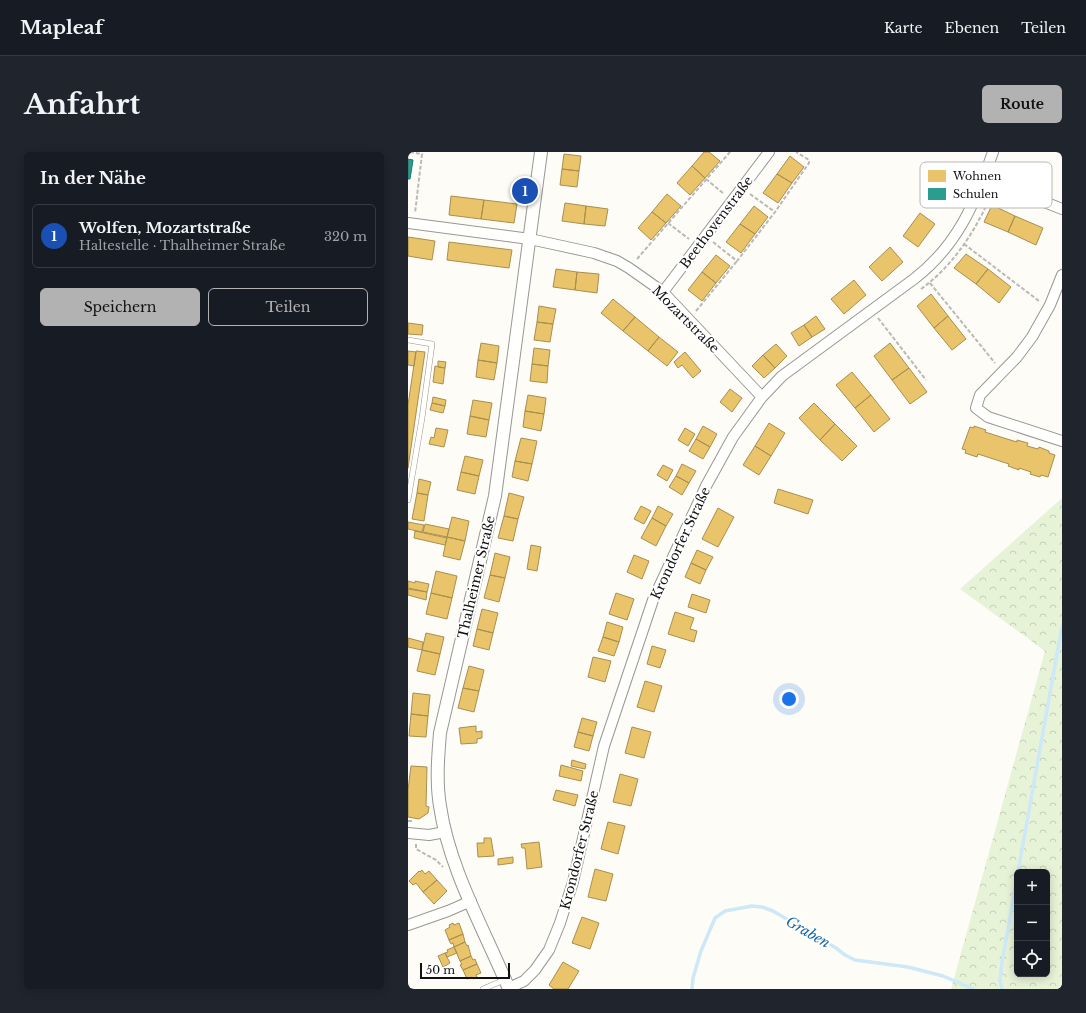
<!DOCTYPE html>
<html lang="de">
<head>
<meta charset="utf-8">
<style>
  :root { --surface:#171b24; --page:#20242c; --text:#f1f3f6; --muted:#9ea1a6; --line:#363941; --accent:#b2b2b3 }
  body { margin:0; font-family:"Libre Baskerville",serif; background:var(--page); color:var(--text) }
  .controls { position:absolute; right:12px; bottom:12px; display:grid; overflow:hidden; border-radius:6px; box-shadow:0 2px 10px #0003 }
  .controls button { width:36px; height:36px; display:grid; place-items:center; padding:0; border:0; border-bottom:1px solid var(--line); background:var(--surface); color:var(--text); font:20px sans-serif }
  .scale { position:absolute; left:12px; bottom:10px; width:90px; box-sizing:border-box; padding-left:4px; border:2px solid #111; border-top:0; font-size:11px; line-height:14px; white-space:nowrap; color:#111; -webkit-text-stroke:3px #fff; paint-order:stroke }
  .you { position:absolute; left:381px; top:547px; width:14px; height:14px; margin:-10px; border:3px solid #fff; border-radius:50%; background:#1a73e8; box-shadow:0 0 0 6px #1a73e833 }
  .badge { display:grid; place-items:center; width:26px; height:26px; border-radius:50%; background:var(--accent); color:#fff; font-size:13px; font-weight:700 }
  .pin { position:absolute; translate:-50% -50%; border:2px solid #fff; box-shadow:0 1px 4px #0006 }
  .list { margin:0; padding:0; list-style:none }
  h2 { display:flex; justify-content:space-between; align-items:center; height:52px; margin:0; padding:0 16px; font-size:17px }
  h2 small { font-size:13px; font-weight:400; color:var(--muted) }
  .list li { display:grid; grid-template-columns:26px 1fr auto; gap:12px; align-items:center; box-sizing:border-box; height:64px; margin:0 8px 8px; padding:0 8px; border:1px solid var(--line); border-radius:6px }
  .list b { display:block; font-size:15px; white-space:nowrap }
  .list p { margin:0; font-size:13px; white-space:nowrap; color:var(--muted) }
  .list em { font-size:13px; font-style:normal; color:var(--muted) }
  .actions { display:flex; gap:8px; padding:12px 16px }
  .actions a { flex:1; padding:9px 0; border:1px solid var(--accent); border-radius:6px; text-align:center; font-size:14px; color:var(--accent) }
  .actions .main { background:var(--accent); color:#111 }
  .icon { flex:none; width:22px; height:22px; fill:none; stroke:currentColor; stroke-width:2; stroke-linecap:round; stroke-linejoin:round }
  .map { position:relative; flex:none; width:654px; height:837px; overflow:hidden; border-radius:6px }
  header { display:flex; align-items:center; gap:24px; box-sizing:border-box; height:56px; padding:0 20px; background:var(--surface); border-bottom:1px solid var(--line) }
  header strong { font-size:19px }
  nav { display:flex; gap:22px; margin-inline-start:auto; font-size:14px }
  .intro { display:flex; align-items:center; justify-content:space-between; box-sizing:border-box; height:96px; padding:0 24px }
  h1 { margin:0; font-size:28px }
  .button { padding:10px 18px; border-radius:6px; background:var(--accent); color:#111; font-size:14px; font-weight:700 }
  main { display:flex; gap:24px; padding:0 24px }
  aside { flex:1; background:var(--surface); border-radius:6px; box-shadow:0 2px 10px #0003 }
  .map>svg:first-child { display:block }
  .park { fill:url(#park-crowns); fill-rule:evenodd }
  .homes { fill:#e9c46a; stroke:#a88e4f }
  .schools { fill:#2a9d8f; stroke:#227369 }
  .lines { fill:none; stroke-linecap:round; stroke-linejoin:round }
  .stream { stroke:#cde8f7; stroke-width:3.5 }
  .service-casing { stroke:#979795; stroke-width:6 }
  .minor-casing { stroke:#979795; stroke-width:12 }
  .tertiary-casing { stroke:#979795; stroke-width:14 }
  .path { stroke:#b9b9b8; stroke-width:2; stroke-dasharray:4 2; stroke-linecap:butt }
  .service { stroke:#fffffe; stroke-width:5 }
  .minor { stroke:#fffffe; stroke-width:10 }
  .tertiary { stroke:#fffffe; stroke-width:12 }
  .labels { text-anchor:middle; stroke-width:4; stroke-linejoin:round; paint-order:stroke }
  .street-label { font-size:13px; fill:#111; stroke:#fff }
  .water-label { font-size:14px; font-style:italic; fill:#1768a6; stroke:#fff }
  .key { fill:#fff; stroke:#b8b8b8; stroke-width:1 }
  .key-label { font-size:11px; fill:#111 }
</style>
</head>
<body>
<header>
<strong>Mapleaf</strong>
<nav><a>Karte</a><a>Ebenen</a><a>Teilen</a></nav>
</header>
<div class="intro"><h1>Anfahrt</h1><a class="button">Route</a></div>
<main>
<aside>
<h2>In der Nähe<small></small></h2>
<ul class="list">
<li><span class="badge" style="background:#1a4fb4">1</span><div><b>Wolfen, Mozartstraße</b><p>Haltestelle · Thalheimer Straße</p></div><em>320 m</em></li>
</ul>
<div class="actions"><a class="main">Speichern</a><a>Teilen</a></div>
</aside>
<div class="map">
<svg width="654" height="837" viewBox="0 0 654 837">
  <defs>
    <pattern id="park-crowns" width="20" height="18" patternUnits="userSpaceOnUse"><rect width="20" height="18" fill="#e7f3d7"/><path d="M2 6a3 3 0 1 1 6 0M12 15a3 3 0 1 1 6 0" fill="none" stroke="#c5cfb8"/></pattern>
  </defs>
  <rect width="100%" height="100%" fill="#fdfcf7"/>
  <path class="park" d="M654,346V837H543L637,499L552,437ZM609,720H639V822H609Z"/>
  <path class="homes" d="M296,0H301L312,9L297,26L284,14Z
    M156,2L173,4L171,19L154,17Z
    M382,4L396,15L384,31L369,22Z
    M284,14L297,26L282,43L269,31Z
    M154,17L171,19L169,35L152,33Z
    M369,22L384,31L370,51L355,41Z
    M259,42L273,54L258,71L244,60Z
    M43,44L76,48L73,67L41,63Z
    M76,48L109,52L106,71L73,67Z
    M157,51L178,54L176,72L154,69Z
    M584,53L607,64L600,80L576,70Z
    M178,54L200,57L197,74L176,72Z
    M346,54L360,65L347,82L332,72Z
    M244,60L258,71L243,88L230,76Z
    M512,61L527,72L510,95L495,84Z
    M607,64L635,76L628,93L600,80Z
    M332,72L347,82L333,101L318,90Z
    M0,85L27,89L24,108L0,104Z
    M41,90L104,98L101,116L39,108Z
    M482,95L495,110L474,129L461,115Z
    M558,102L580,117L568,132L546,116Z
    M308,103L322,114L308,131L294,120Z
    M148,117L169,120L167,138L145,135Z
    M580,117L603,135L591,151L568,132Z
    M169,120L191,122L189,141L167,138Z
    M294,120L308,131L294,149L280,138Z
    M446,128L458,143L436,162L423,147Z
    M523,142L540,164L526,176L509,154Z
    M205,147L227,165L215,179L193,161Z
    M131,154L148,157L145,172L129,170Z
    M408,164L417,177L404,185L396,173Z
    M540,164L558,187L544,198L526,176Z
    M227,165L251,185L240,199L215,179Z
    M129,170L145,172L142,190L126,188Z
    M0,171L15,173L14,183L0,182Z
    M396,173L404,185L391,194L383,181Z
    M251,185L270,200L259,214L240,199Z
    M73,191L91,194L89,211L70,208Z
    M482,191L501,216L484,228L466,204Z
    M368,192L379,204L367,216L355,203Z
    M126,196L142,198L140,214L124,212Z
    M0,199L8,200L6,214L0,213Z
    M8,199L17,200L0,316V253Z
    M277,200L293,219L285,226L274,213L270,216L266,210Z
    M355,203L367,216L356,226L344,214Z
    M70,208L89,211L86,228L68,225Z
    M30,209L38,210L37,216L30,215Z
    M124,212L140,214L139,231L122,229Z
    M27,214L37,216L35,232L25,230Z
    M501,216L519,240L502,252L484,228Z
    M444,220L463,243L447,256L428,233Z
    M322,237L334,246L324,260L312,250Z
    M120,243L138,246L136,262L117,259Z
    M463,243L482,267L466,280L447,256Z
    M25,245L38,248L37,254L24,251Z
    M65,248L84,251L81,268L62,264Z
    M24,251L37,254L35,261L22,258Z
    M406,251L427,272L412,288L391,266Z
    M117,259L136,262L133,279L115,275Z
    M62,264L81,268L78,285L59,282Z
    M361,271L377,281L363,304L347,294Z
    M427,272L449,294L434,309L412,288Z
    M295,274L309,282L302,295L288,287Z
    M566,274L578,278L577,280L599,287L609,290V288L620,291L619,294L630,297L631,295L641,299V301L647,303L640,325L633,323L632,325L622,322L623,320L611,316V318L600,314L601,312L570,302L569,305L557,301L558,298L554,297L562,275L566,276Z
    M28,276L40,278L36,295L21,292L23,285L26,286Z
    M277,276L287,282L280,294L270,288Z
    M113,286L129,289L124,312L107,309Z
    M288,287L302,295L295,307L281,299Z
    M347,294L363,304L351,323L335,313Z
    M57,304L75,308L71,324L53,320Z
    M107,309L124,312L120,329L104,325Z
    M274,312L288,319L281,331L268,324Z
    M255,313L265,318L259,329L249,323Z
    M53,320L71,324L67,342L49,338Z
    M268,324L281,331L274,343L261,335Z
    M11,327L23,330L20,343L9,341Z
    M370,337L405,348L400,362L366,351Z
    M9,341L20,343L16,369L4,367Z
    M101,341L116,345L110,367L96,364Z
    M233,354L243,359L236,372L226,367Z
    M250,354L265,362L258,374L244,366Z
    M310,356L326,365L310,395L294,387Z
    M96,364L110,367L105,389L90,386Z
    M44,365L61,369L57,389L39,385Z
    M244,366L258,374L248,394L233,386Z
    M0,370L16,373L14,380L0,377Z
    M17,372L41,377L39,385L15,380Z
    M7,379L39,386L37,393L6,386Z
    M39,385L57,389L52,408L35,404Z
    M123,393L133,395L129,419L119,417Z
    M289,398L305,405L298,418L283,411Z
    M87,401L102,405L97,426L82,423Z
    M226,403L241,409L234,427L219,420Z
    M283,411L298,418L292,432L277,425Z
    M28,419L49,424L44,446L23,441Z
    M82,423L97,426L91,450L76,446Z
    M0,429L7,431V429L21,432L19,440L0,436Z
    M0,437L19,440L18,448L0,443Z
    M23,441L44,446L39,467L18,462Z
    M208,441L226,447L219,468L201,462Z
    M284,442L302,448L298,461L280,455Z
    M74,457L90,461L85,481L69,477Z
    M267,460L286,466L282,477L289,479L286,490L260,482Z
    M199,470L215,475L211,490L195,485Z
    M69,477L85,481L81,498L65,494Z
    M18,481L36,485L32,502L14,498Z
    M195,485L211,490L206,504L190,499Z
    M0,486L15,490L14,498L0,495Z
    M244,494L258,498L252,516L239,512Z
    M14,498L32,502L27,523L9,519Z
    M185,505L203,509L197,530L180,525Z
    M61,514L76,518L71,539L55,536Z
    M237,529L254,534L246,560L229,555Z
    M55,536L71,539L66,560L50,556Z
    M5,541L22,543L20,564L3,562Z
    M3,562L20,564L18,585L1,584Z
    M174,566L189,570L185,584L170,580Z
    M68,574V580L74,579V586L69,587V591L53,592L51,576Z
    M224,575L243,580L236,606L217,601Z
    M170,580L185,584L181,599L166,595Z
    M164,608L178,612L177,617L163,614Z
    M153,613L175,619L173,629L151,624Z
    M3,614L19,615L18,654L21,655L20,661L11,667L0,665V638Z
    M212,622L230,627L223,654L205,650Z
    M148,638L170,643L167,654L145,648Z
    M200,670L217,674L210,702L193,697Z
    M76,686H83L86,704L70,705L69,691H76Z
    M131,690L134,715L119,717L117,696H114L113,692Z
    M105,705V711L90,713V707Z
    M187,717L205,722L198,749L180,745Z
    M14,718L17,722L21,719L29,728L15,740L8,731L5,733L1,729L11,719L12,720Z
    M29,728L39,739L26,752L15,740Z
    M174,765L191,771L182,797L164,791Z
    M45,771L46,773L51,771L55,782L41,788L37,778L42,775L41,773Z
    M55,782L57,790L46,795L45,791L43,792L41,788Z
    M57,790L59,794L60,793L63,804L52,809L46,795Z
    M46,795L49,801L39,805L37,801L40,800L39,798Z
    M37,801L42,811L35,815L30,804Z
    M63,804L65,808L67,807L69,812L55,818L52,813L54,812L52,809Z
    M155,810L171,819L160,837H146L141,833Z
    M69,812L73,821L68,823L69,825L65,827L64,825L59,827L55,818Z"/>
  <path class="schools" d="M0,7L5,8L2,27H0Z"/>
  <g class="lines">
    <path class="stream" d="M610,720L654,474
      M284,837L285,826L293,799L307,766L317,759L344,754L354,755L365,759L428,796L437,803L447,808L500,815L535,824L565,837
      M594,837L592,829L594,810L609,725"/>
    <defs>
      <path id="service" d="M0,188L24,192L14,266L0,348
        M75,837L96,828"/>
      <path id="minor" d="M576,26L654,57
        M0,71L122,87L186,101L209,109L221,116L255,140L354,245
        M654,123L642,153L624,185L609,205L572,243L568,256L580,265L654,289
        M255,140L361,0
        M0,681L21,683L37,680
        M0,773L40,759L63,749
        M101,836L116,829L127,818L141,798L152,771L165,730L196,594L245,448L298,334L325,285L354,245L374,224L506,127C550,93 567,51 585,0"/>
      <path id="tertiary" d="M101,837C77,779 41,717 32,654C28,630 30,605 32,581L87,344L133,0"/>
    </defs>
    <use href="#service" class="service-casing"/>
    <use href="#minor" class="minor-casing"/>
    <use href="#tertiary" class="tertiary-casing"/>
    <path class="path" d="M2,0L14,2L7,61
      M298,27L316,42
      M342,42L367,60
      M260,71L281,87
      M305,90L329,109L367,60L401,11V8L388,0
      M556,92L631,149
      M229,107L322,0
      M522,131L587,211
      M513,137C546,113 568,78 584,41
      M288,159L329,109
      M470,166L518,228
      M0,669H6
      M8,692V697L28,708L35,715"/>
    <use href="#service" class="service"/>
    <use href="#minor" class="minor"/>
    <use href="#tertiary" class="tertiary"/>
  </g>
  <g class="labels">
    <g class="street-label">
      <text transform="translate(308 70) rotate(-53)" y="5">Beethovenstraße</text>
      <text transform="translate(278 167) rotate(45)" y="5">Mozartstraße</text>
      <text transform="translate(272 391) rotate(-65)" y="5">Krondorfer Straße</text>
      <text transform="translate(68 425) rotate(-77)" y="5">Thalheimer Straße</text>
      <text transform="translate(171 698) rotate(-76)" y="5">Krondorfer Straße</text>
    </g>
    <g class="water-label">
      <text transform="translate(400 780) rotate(30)" y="5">Graben</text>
    </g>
  </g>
  <rect x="512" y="10" width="132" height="46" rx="6" class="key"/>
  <rect x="520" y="18" width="18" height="12" fill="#e9c46a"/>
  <rect x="520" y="36" width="18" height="12" fill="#2a9d8f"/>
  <g class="key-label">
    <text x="545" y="28">Wohnen</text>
    <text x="545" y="46">Schulen</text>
  </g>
</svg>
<div class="controls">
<button>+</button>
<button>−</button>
<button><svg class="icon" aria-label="locate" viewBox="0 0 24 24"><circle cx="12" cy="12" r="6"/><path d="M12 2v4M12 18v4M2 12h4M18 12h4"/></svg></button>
</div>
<div class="scale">50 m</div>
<div class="you"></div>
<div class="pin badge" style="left:117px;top:39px;background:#1a4fb4">1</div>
</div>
</main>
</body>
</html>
